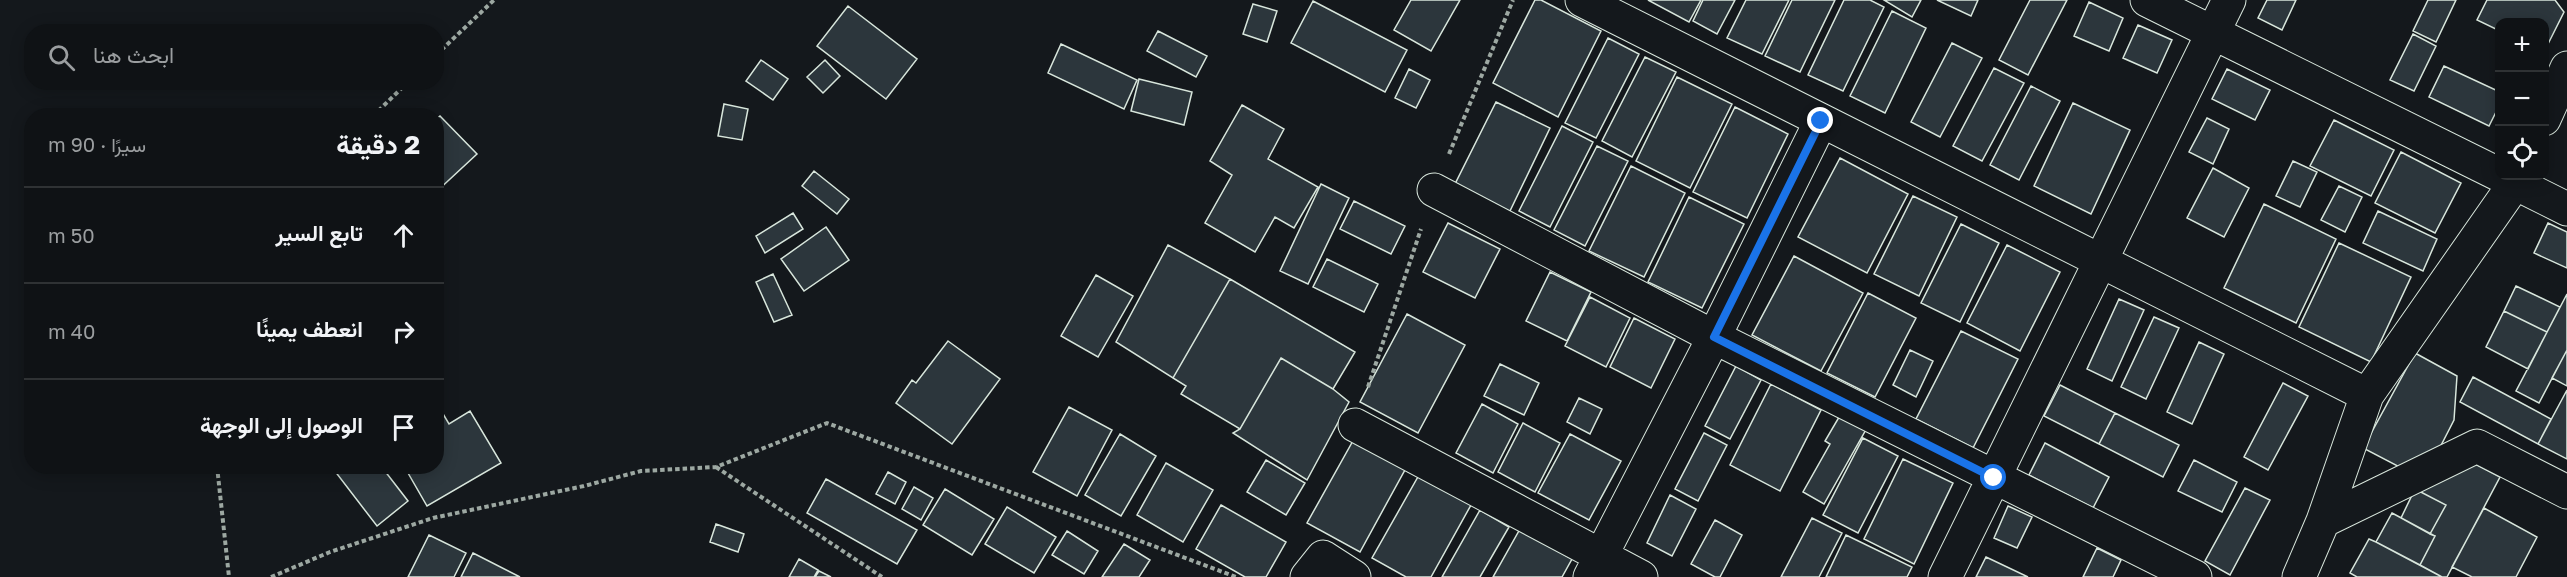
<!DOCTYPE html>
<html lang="ar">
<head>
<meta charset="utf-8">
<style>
  :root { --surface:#0f1215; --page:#1d2022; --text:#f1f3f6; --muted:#9b9ea0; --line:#2f3234 }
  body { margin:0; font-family:"Golos Text",Vazirmatn,sans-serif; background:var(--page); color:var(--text); direction:rtl }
  .controls { position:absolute; right:18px; top:18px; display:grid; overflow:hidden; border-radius:12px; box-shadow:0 3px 15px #0003 }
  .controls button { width:54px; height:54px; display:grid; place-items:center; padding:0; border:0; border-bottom:2px solid var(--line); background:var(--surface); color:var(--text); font:30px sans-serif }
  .stop { position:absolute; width:18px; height:18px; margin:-14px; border:4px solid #1a73e8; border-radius:50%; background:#fff }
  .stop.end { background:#1a73e8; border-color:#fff; box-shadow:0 2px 6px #0008 }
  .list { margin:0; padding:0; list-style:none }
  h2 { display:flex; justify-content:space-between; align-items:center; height:78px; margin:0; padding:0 24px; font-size:26px }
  h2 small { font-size:20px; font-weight:400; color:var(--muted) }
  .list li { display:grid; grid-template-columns:39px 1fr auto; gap:18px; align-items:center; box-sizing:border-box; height:96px; padding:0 24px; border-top:2px solid var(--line) }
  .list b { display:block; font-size:22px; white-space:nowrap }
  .list em { font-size:20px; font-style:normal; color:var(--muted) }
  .icon { flex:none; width:33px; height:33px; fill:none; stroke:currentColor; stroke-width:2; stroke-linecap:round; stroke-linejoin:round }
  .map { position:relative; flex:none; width:2567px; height:577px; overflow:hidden; direction:ltr }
  .search { position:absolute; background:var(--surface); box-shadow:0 3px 15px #0003; left:24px; top:24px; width:420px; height:66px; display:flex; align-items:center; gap:15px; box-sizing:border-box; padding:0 21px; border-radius:24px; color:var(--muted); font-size:22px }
  .panel { position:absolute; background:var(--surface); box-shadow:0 3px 15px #0003; left:24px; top:108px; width:420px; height:366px; border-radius:24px; direction:rtl }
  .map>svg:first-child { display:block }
  .building { fill:#2c363c; stroke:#d8e6dc; stroke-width:1.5 }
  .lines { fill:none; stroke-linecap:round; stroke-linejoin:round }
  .minor-casing { stroke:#d8e6dc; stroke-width:35 }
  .path { stroke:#9da8a2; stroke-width:4; stroke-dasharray:4.5 3; stroke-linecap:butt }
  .minor { stroke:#14181c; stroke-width:33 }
  .route { stroke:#1a73e8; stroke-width:8 }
</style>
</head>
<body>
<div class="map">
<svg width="2567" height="577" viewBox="0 0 2567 577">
  <rect width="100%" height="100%" fill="#14181c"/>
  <path class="building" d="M1411,0H1460L1431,51L1394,30Z
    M1535,0H1541L1601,31L1558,117L1493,83Z
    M1648,0H1701L1689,22Z
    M1703,0H1735L1717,34L1693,21Z
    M1746,0H1789L1762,54L1727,38Z
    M1792,0H1835L1800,72L1765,56Z
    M1844,0H1870L1884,7L1843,91L1808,75Z
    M1884,0H1921L1912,17Z
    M1937,0H1978L1971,16Z
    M2030,0H2067L2028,75L1999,60Z
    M2267,0H2296L2282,30L2258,18Z
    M2428,0H2456L2436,42L2413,31Z
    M2487,0H2555L2564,12L2544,52V22H2500V31L2477,20Z
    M1313,1L1407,50L1385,92L1291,43Z
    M2089,2L2123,18L2109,51L2074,36Z
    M1253,4L1277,11L1267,42L1243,34Z
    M848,6L917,59L886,99L817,46Z
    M1892,11L1926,28L1885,113L1850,96Z
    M2138,25L2172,40L2157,73L2123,58Z
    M1158,31L1207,56L1196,77L1147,51Z
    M2413,34L2436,46L2414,91L2390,80Z
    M1608,38L1639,54L1596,138L1565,123Z
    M1952,43L1982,58L1940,137L1911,122Z
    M1061,44L1137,80L1124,109L1048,73Z
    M1645,57L1676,72L1632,157L1602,141Z
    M761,60L788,79L773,100L746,81Z
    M825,60L840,76L823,93L807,77Z
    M2444,66L2500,92V104L2489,126L2429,97Z
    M1994,68L2024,83L1982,161L1953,146Z
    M1409,69L1430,80L1416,108L1395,98Z
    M2227,69L2270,90L2255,120L2212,99Z
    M1677,77L1732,104L1690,188L1636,161Z
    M1139,79L1192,92L1184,125L1131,111Z
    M2031,86L2060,101L2019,180L1990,165Z
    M1496,102L1550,128L1509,213L1454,186Z
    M2073,103L2130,130L2091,214L2034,186Z
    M724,104L748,109L742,140L718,136Z
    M1242,105L1284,129L1268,159L1318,187L1294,228L1275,217L1255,252L1205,223L1232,175L1210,161Z
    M1735,107L1788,134L1747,218L1693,192Z
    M440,116L477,154L436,192V119Z
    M2207,118L2229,129L2213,164L2189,152Z
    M2334,120L2394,150L2371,196L2310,166Z
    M1562,126L1593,142L1550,227L1519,211Z
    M1597,146L1628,161L1585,246L1554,230Z
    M2401,152L2461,183L2435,233L2375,203Z
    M1840,158L1908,194L1867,273L1798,237Z
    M2293,161L2317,172L2300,207L2276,196Z
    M1631,166L1685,193L1644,277L1589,251Z
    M2213,168L2249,188L2224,237L2187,218Z
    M814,171L849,199L837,214L802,186Z
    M1321,184L1349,198L1308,284L1280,271Z
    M2339,186L2362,197L2345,232L2321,220Z
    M1913,196L1957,217L1919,296L1874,274Z
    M1689,197L1744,224L1702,308L1648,282Z
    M1354,201L1405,226L1391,254L1340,229Z
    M2264,204L2336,239L2296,323L2224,288Z
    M2378,211L2437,239L2423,271L2363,243Z
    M793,213L803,229L765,253L756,236Z
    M1448,223L1500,249L1475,298L1423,272Z
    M2548,223L2567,232V268L2534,253Z
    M1961,224L1999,243L1960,322L1921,303Z
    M826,227L849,260L804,291L781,259Z
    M2339,243L2411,277L2371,362L2299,327Z
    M1168,245L1230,279L1173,378L1116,342Z
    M2007,245L2060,272L2020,351L1967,323Z
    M1794,256L1863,293L1821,371L1752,335Z
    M1327,259L1378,284L1364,312L1313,287Z
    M1550,272L1591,292L1567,341L1526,321Z
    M773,274L792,315L774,322L756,282Z
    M1096,275L1133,296L1098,357L1061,336Z
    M1230,279L1355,352L1333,389L1281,358L1240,429L1181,394L1186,386L1173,378Z
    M2516,286L2560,307L2547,332L2504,311Z
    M1868,293L1916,318L1875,397L1827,373Z
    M2567,294V350L2539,403L2516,391Z
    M1590,297L1630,318L1606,367L1565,346Z
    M2119,299L2144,310L2112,381L2087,369Z
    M2504,311L2547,332L2528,369L2486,347Z
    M1407,314L1465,345L1418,433L1360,402Z
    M2154,317L2179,328L2146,399L2121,387Z
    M1634,318L1675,339L1651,388L1610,367Z
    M1961,331L2018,359L1973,448L1916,419Z
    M948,341L1000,379L952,444L896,403L912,380L916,383Z
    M2199,342L2224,354L2192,424L2167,412Z
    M1910,350L1933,361L1916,397L1893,385Z
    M2567,350V386L2552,378Z
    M2415,353L2457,376L2454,420L2433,461L2409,472L2363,448Z
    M1281,358L1333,389L1349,402L1307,480L1233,433L1240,429Z
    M1500,364L1539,383L1524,415L1484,396Z
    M1736,366L1761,380L1730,439L1705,426Z
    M2473,377L2551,419L2538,444L2460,402Z
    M2283,383L2308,396L2268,470L2244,457Z
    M1771,384L1821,410L1780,491L1730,465Z
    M2060,385L2115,413L2099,444L2044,416Z
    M2567,390V459L2538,444Z
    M1579,398L1602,409L1590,434L1567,422Z
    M436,402L449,424L470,411L501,463L427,506L404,466H436Z
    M1482,404L1518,424L1493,473L1456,453Z
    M1069,407L1112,430L1077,496L1033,472Z
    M1842,412L1868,426L1824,504L1803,492L1830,444L1825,441Z
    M2115,413L2179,445L2163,477L2099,444Z
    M1523,423L1560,443L1535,492L1498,472Z
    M1704,433L1727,445L1698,501L1675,489Z
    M1120,434L1156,456L1121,516L1085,495Z
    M1570,434L1621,461L1589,520L1538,493Z
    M1863,438L1898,456L1858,533L1823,515Z
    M1354,439L1406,468L1360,552L1307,523Z
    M2045,443L2109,477L2093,508L2029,475Z
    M1903,459L1953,483L1914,564L1864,539Z
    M1266,460L1305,483L1286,515L1247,492Z
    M2194,460L2237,482L2222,512L2178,491Z
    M1166,463L1213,490L1183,542L1137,515Z
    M2475,464L2500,477L2447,577H2442L2420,565L2435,536L2430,534L2446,505L2415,489Z
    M331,466H381L408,501L377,526Z
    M888,472L906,482L895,504L876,494Z
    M1419,475L1471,505L1431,577H1406L1372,558Z
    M826,479L917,530L897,564L807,513Z
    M914,487L933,498L921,520L902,509Z
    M2245,488L2270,500L2230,575L2205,561Z
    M945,489L994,519L972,555L923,525Z
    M2415,489L2446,505L2430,534L2401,518Z
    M1670,495L1696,509L1672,556L1647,543Z
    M1221,505L1286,542L1266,577H1245L1196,549Z
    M2008,506L2032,517L2017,548L1994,538Z
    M1007,507L1056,537L1034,573L985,544Z
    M2484,508L2537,537L2516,577H2472L2452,567Z
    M1480,510L1509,527L1480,577H1442Z
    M2392,513L2435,536L2420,565L2376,542Z
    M1812,518L1842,533L1819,577H1781Z
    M1715,520L1742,535L1720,577H1715L1691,564Z
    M716,524L744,534L738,552L710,542Z
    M1520,529L1572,559L1562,577H1493Z
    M1067,531L1098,551L1084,574L1052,555Z
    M429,535L466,553L454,577H408Z
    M1846,535L1912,567L1907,577H1826Z
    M2369,539L2376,542L2442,577H2357L2350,573Z
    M1124,544L1150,560L1139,577H1102Z
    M2097,548L2121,560L2113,577H2083Z
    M473,553L520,577H461Z
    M1986,557L2028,577H1976Z
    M799,559L818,570L814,577H789Z
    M819,571L831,577H815Z"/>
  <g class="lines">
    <defs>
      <path id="minor" d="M1582,0L2367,395
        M2147,0L2500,175
        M2544,119L2567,68
        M2501,176L2567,209
        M1434,190L1714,337L2195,577
        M1355,425L1641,577
        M2323,521L2477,446L2567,492
        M1307,577L1323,557L1354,577
        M1590,577L1714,337L1821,121
        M1945,577L2229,0
        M2299,577L2323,521L2367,395L2520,176"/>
    </defs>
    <use href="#minor" class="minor-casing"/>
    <path class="path" d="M436,55L494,0
      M373,116L408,82
      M1449,154L1513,0
      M1368,387L1421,229
      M217,466L229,577
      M716,467L882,577
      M271,577L330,552L433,518L584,486L641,471L716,467L827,423L1236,577"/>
    <use href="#minor" class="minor"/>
  </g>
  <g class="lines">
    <path class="route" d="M1821,121L1714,337L1994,478"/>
  </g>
</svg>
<div class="controls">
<button>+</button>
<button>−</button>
<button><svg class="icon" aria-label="locate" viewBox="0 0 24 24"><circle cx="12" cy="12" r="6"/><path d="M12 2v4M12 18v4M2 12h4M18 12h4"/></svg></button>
</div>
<div class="stop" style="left:1994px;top:478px"></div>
<div class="stop end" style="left:1821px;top:121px"></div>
<div class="search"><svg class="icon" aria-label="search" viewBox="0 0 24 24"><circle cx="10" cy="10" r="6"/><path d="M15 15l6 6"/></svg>ابحث هنا</div>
<section class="panel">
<h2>2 دقيقة<small>سيرًا · 90 m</small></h2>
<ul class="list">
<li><svg class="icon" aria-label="ahead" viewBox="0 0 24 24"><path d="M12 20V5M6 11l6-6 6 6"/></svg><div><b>تابع السير</b></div><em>50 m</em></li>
<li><svg class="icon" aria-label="right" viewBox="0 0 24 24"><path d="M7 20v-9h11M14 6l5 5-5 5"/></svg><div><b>انعطف يمينًا</b></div><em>40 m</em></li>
<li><svg class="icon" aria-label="arrive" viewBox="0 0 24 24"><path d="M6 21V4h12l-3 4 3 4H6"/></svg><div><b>الوصول إلى الوجهة</b></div></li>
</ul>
</section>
</div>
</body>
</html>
